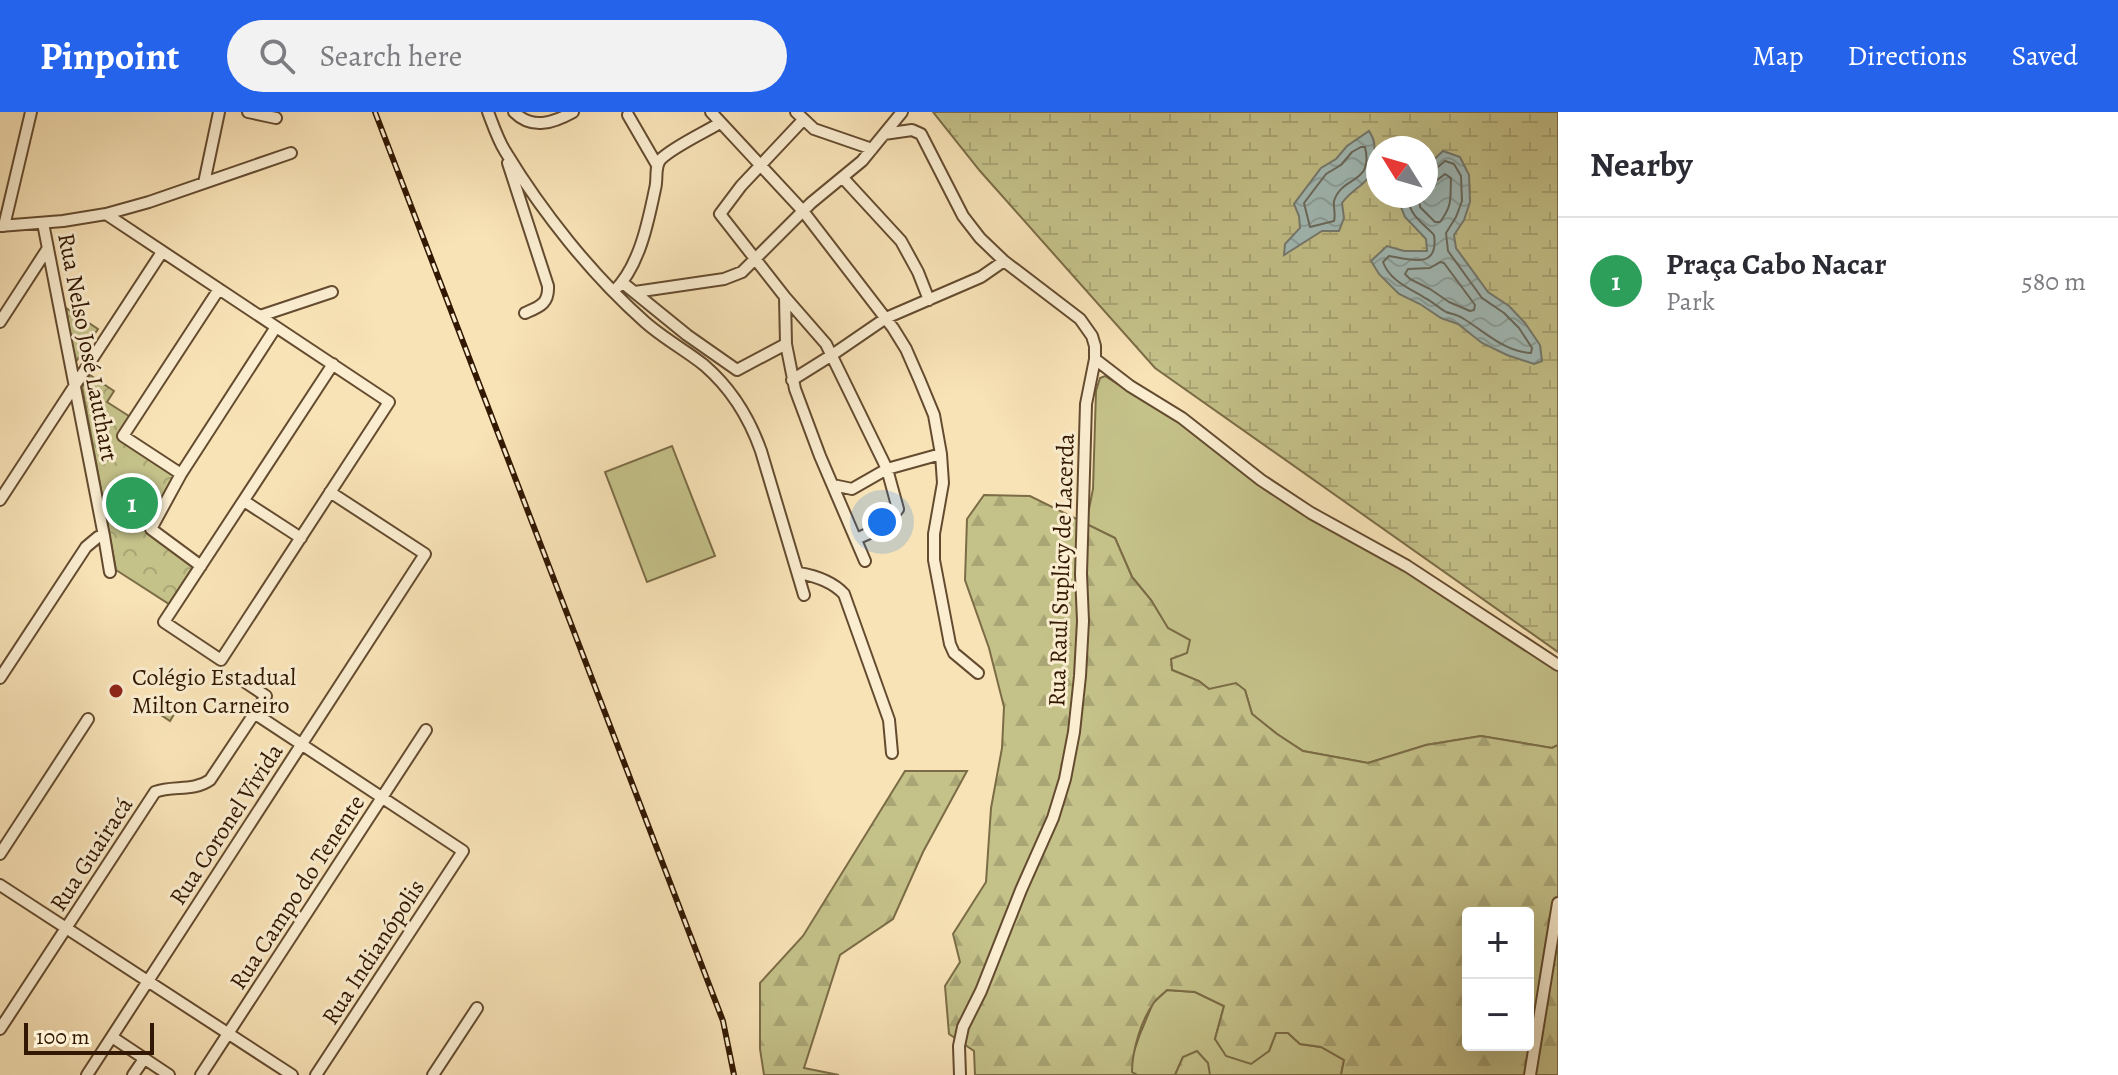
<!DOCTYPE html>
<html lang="en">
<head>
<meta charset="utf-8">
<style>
  :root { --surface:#fff; --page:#f2f2f3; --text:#2b2b33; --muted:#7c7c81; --line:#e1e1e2; --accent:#2563eb }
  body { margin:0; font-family:Alegreya,serif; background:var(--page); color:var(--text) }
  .controls { position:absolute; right:24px; bottom:24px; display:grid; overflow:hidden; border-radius:8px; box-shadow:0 8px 32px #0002 }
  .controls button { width:72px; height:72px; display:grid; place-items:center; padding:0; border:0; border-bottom:2px solid var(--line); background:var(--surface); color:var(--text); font:40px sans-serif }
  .compass { position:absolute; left:1366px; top:24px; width:72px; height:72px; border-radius:50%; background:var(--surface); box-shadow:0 8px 32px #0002; rotate:307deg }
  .scale { position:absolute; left:24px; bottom:20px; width:130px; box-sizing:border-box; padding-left:8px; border:4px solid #321802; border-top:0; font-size:22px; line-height:28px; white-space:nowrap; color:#321802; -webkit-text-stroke:6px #faedd0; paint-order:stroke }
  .you { position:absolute; left:882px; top:410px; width:28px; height:28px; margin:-20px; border:6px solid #fff; border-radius:50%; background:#1a73e8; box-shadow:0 0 0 12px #1a73e833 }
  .badge { display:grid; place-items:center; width:52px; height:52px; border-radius:50%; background:var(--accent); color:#fff; font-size:26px; font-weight:700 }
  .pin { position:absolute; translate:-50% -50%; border:4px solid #fff; box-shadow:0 2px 8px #0006 }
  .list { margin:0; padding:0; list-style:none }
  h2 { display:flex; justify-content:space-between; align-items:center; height:104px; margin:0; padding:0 32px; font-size:34px }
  h2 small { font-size:26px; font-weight:400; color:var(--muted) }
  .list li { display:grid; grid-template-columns:52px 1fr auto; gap:24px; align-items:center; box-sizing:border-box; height:128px; padding:0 32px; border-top:2px solid var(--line) }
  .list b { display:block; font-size:30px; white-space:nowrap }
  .list p { margin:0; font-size:26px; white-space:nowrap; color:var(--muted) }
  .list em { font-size:26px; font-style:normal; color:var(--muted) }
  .icon { flex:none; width:44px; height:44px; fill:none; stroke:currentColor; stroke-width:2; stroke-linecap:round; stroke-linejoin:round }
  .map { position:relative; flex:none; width:1558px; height:963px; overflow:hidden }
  header { display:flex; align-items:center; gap:48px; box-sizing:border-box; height:112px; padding:0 40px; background:var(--accent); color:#fff }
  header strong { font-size:38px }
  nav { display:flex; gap:44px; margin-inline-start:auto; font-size:28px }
  .search { width:560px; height:72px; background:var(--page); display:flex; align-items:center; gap:20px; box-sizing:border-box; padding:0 28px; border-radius:44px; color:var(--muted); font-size:30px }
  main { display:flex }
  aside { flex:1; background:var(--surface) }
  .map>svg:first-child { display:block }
  .green { fill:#c4c189; stroke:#7b6c46; stroke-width:2 }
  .forest { fill:url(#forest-firs); stroke:#7b6c46; stroke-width:2; fill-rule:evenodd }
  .wetland { fill:url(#wetland-marsh); stroke:#7b6c46; stroke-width:2; fill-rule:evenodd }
  .park { fill:url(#park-crowns); stroke:#7b6c46; stroke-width:2 }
  .water { fill:url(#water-waves); stroke:#757a70; stroke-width:2 }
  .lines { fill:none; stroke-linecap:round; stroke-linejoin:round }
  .shore { stroke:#6a6a5e; stroke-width:2 }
  .minor-casing { stroke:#644b2f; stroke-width:14 }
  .minor { stroke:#faedd0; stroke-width:10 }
  .rail-casing { stroke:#321802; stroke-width:6 }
  .rail { stroke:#faedd0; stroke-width:3; stroke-dasharray:9; stroke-linecap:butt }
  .poi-dot { fill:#8f2418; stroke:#faedd0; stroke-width:3 }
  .labels { text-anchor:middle; stroke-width:6; stroke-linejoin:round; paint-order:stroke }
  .street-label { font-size:24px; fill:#321802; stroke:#faedd0 }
  .poi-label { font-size:24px; fill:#321802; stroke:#faedd0; text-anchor:start }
</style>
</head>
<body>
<header>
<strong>Pinpoint</strong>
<div class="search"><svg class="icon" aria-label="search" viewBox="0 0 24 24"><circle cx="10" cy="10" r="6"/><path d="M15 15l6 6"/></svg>Search here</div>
<nav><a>Map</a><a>Directions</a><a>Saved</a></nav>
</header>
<main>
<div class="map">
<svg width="1558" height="963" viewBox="0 0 1558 963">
  <defs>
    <pattern id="forest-firs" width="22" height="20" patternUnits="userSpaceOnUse" patternTransform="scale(2)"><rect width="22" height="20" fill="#c4c189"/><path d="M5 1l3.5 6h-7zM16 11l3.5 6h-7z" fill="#a9a575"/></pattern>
    <pattern id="wetland-marsh" width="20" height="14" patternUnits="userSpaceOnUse" patternTransform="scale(2)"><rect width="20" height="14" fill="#c4c189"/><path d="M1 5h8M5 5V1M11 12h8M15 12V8" fill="none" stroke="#a9a575"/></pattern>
    <pattern id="park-crowns" width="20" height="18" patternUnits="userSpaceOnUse" patternTransform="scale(2)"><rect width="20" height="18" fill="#c4c189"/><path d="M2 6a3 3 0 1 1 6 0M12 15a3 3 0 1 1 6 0" fill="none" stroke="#a9a575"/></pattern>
    <pattern id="water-waves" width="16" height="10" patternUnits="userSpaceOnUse" patternTransform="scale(2)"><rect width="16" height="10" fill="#a2bcb9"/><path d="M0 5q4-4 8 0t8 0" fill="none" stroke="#8ca19d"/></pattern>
  </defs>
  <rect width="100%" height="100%" fill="#f8e3b7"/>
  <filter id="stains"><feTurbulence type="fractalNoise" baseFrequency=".0025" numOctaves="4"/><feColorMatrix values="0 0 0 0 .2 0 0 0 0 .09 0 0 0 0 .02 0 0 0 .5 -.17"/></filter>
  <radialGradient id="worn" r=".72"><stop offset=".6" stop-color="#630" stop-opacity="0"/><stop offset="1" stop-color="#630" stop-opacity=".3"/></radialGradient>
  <path class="green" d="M1105,264L1142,288L1168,302L1252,367L1397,452L1554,555L1558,559V633L1552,636L1481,624L1426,633L1368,651L1303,639L1277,622L1252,602L1245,578L1209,577L1199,569L1172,558L1168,517L1151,488L1132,465L1115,426L1086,412L1093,377L1096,279L1100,266Z
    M672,334L715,444L647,470L605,360Z
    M156,584L177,597L170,609L149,595Z
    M1167,878L1195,880L1224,894L1215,927L1269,939L1276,921H1288L1300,932L1321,935L1344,948L1341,963H1210L1183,945L1175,963H1137L1132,960V945L1140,922L1153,891Z"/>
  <path class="forest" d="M984,383L1030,384L1115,426L1132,465L1151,488L1168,516L1190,528L1187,541L1171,547L1172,558L1199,569L1209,577L1236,571L1245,578L1252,602L1277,622L1303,639L1368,651L1426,633L1481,624L1552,636L1558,633V963H1341L1344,948L1321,935L1300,932L1288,921H1276L1269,939L1251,952L1226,944L1215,927L1224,894L1195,880L1167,878C1163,882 1156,887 1153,892C1141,909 1132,939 1132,960L1137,963H975L974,939L949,922L945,874L960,850L953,822L986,770L991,696L1002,636L1004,595L989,536L965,468L967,407ZM1468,801H1528V933H1468Z
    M905,659H967L923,740L893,807L840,843L804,956L839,963H764L760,937V871L803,824Z
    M1197,939L1208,951L1210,963H1175L1183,945Z"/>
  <path class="wetland" d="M933,0H1558V540L1155,256L980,59ZM1378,36H1426V84H1378Z"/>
  <path class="park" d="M66,196L98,217L75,251Z
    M90,263L114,279L107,290L132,306L119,326L174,363L145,417L193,455L169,492L116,458L82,275Z"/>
  <path class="water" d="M1369,19C1375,28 1375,33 1374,44C1372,75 1358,70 1342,91L1344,106L1339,119H1322L1284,143L1285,132L1300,116L1299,104L1294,92L1321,56L1336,47L1347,34Z
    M1443,39L1460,45L1469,63L1470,90L1464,108L1454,123L1456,136L1488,180L1509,194L1525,211L1540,233L1542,249L1534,252L1507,243L1482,231L1458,212L1441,206L1420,192L1399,182L1379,162L1371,149L1387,134L1404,139H1427L1426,127L1405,105L1399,90L1403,84H1426V55Z"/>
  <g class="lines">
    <path class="shore" d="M1361,35H1365C1374,73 1342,63 1334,89C1333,95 1336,102 1334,109L1310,115L1304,91L1326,62L1341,53L1352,40Z
      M1409,84C1407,102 1423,111 1434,123C1439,157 1412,148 1389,144L1383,150C1390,169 1409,176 1425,186C1433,190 1439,196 1446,200C1452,202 1459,203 1464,207C1485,220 1505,240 1531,241L1532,236L1519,216L1504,201L1482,186L1448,139L1446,121L1456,105L1462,89L1461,64L1454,52L1445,49L1433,59L1426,60
      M1419,84L1420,95L1435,110H1440C1453,93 1450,86 1451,66L1445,62L1436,69L1426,70
      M1440,150L1444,151L1475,193L1474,198L1470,199L1449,190L1430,177L1410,167L1405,162L1408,157L1430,156Z"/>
    <defs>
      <path id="minor" d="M248,0L276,6
        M488,0C493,13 498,28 505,39C542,100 591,162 645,210C663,226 685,238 704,253C732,277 749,305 761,339L804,483
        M514,0C532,18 553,11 573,0
        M711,0L803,99L893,216L906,237L920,269L934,303L941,342L943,371L934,422V448L950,532L954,541L978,561
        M796,0L814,17L872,37
        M628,3L657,53
        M803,8L741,74L720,102L785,185L826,232L887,357L898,397L883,415L856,427
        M884,22L912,18L921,22L963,104L980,126L1004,149L1080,207L1092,224L1095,234V247L1086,292L1081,462L1083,509L1080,564L1074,620L1065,667L1053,706L1021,778L981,879L963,915L959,934L960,963
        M508,51L548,174C549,192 539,195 525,201
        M843,66L901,129L918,160L929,188
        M204,71L219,0
        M106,102C200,165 295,227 389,290L221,548L164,510L333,252
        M43,111L104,424L110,460
        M0,114L63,109L106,102L149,90L291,41
        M4,114L31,0
        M623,171L687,223L737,258L786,232
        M614,179C639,155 648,111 655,77C658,67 654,54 661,47C673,35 705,20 720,11
        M635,180L724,167L742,160L811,91L862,49L902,0
        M785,185L786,232L795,277L820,344L865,449
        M260,204L332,180
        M0,210L48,136
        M1095,247L1130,274L1182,306L1261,368L1311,401L1407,454L1558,553
        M792,268L832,243L886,206L981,165L1004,149
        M181,362L123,324L219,177
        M833,373L852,377L887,357L941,342
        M0,388L162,140
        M244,389L301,426
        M201,454L151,417L181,362L276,215
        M799,461C816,464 832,469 844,482L889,608L892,641
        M0,566L86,435L98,425L104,424
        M254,601L463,739L316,963
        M0,742L88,607
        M0,773L292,963
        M0,917L155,680C173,673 193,680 210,668L266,584L245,570
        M112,925L169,963
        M87,963L425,442L330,380
        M133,963L144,947
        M201,963L426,618
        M433,963L477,896
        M1530,963L1558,791"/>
    </defs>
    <use href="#minor" class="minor-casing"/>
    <use href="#minor" class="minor"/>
    <defs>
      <path id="rail" d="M375,0L723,909L734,963"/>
    </defs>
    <use href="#rail" class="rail-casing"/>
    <use href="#rail" class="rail"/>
  </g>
  <circle class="poi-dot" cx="116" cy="579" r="8"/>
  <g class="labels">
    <g class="street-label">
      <text transform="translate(88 235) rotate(79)" y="8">Rua Nelso José Lauthart</text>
      <text transform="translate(1061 458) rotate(-88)" y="8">Rua Raul Suplicy de Lacerda</text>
      <text transform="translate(226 712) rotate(-57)" y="8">Rua Coronel Vivida</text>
      <text transform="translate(91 742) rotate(-57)" y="8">Rua Guairacá</text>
      <text transform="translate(297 780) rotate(-57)" y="8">Rua Campo do Tenente</text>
      <text transform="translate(373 840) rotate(-57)" y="8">Rua Indianópolis</text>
    </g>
    <g class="poi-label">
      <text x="132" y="573">Colégio Estadual<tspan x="132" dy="28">Milton Carneiro</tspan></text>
    </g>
  </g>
  <rect width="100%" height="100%" filter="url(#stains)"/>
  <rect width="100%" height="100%" fill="url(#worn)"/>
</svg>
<div class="controls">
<button>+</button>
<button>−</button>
</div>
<svg class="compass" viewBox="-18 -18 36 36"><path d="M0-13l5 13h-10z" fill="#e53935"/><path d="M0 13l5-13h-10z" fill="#7c7c81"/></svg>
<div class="scale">100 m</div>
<div class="you"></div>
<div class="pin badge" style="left:132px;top:391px;background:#2e9e5b">1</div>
</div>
<aside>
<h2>Nearby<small></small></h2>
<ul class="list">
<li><span class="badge" style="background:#2e9e5b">1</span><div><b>Praça Cabo Nacar</b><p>Park</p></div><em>580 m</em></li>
</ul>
</aside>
</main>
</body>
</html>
